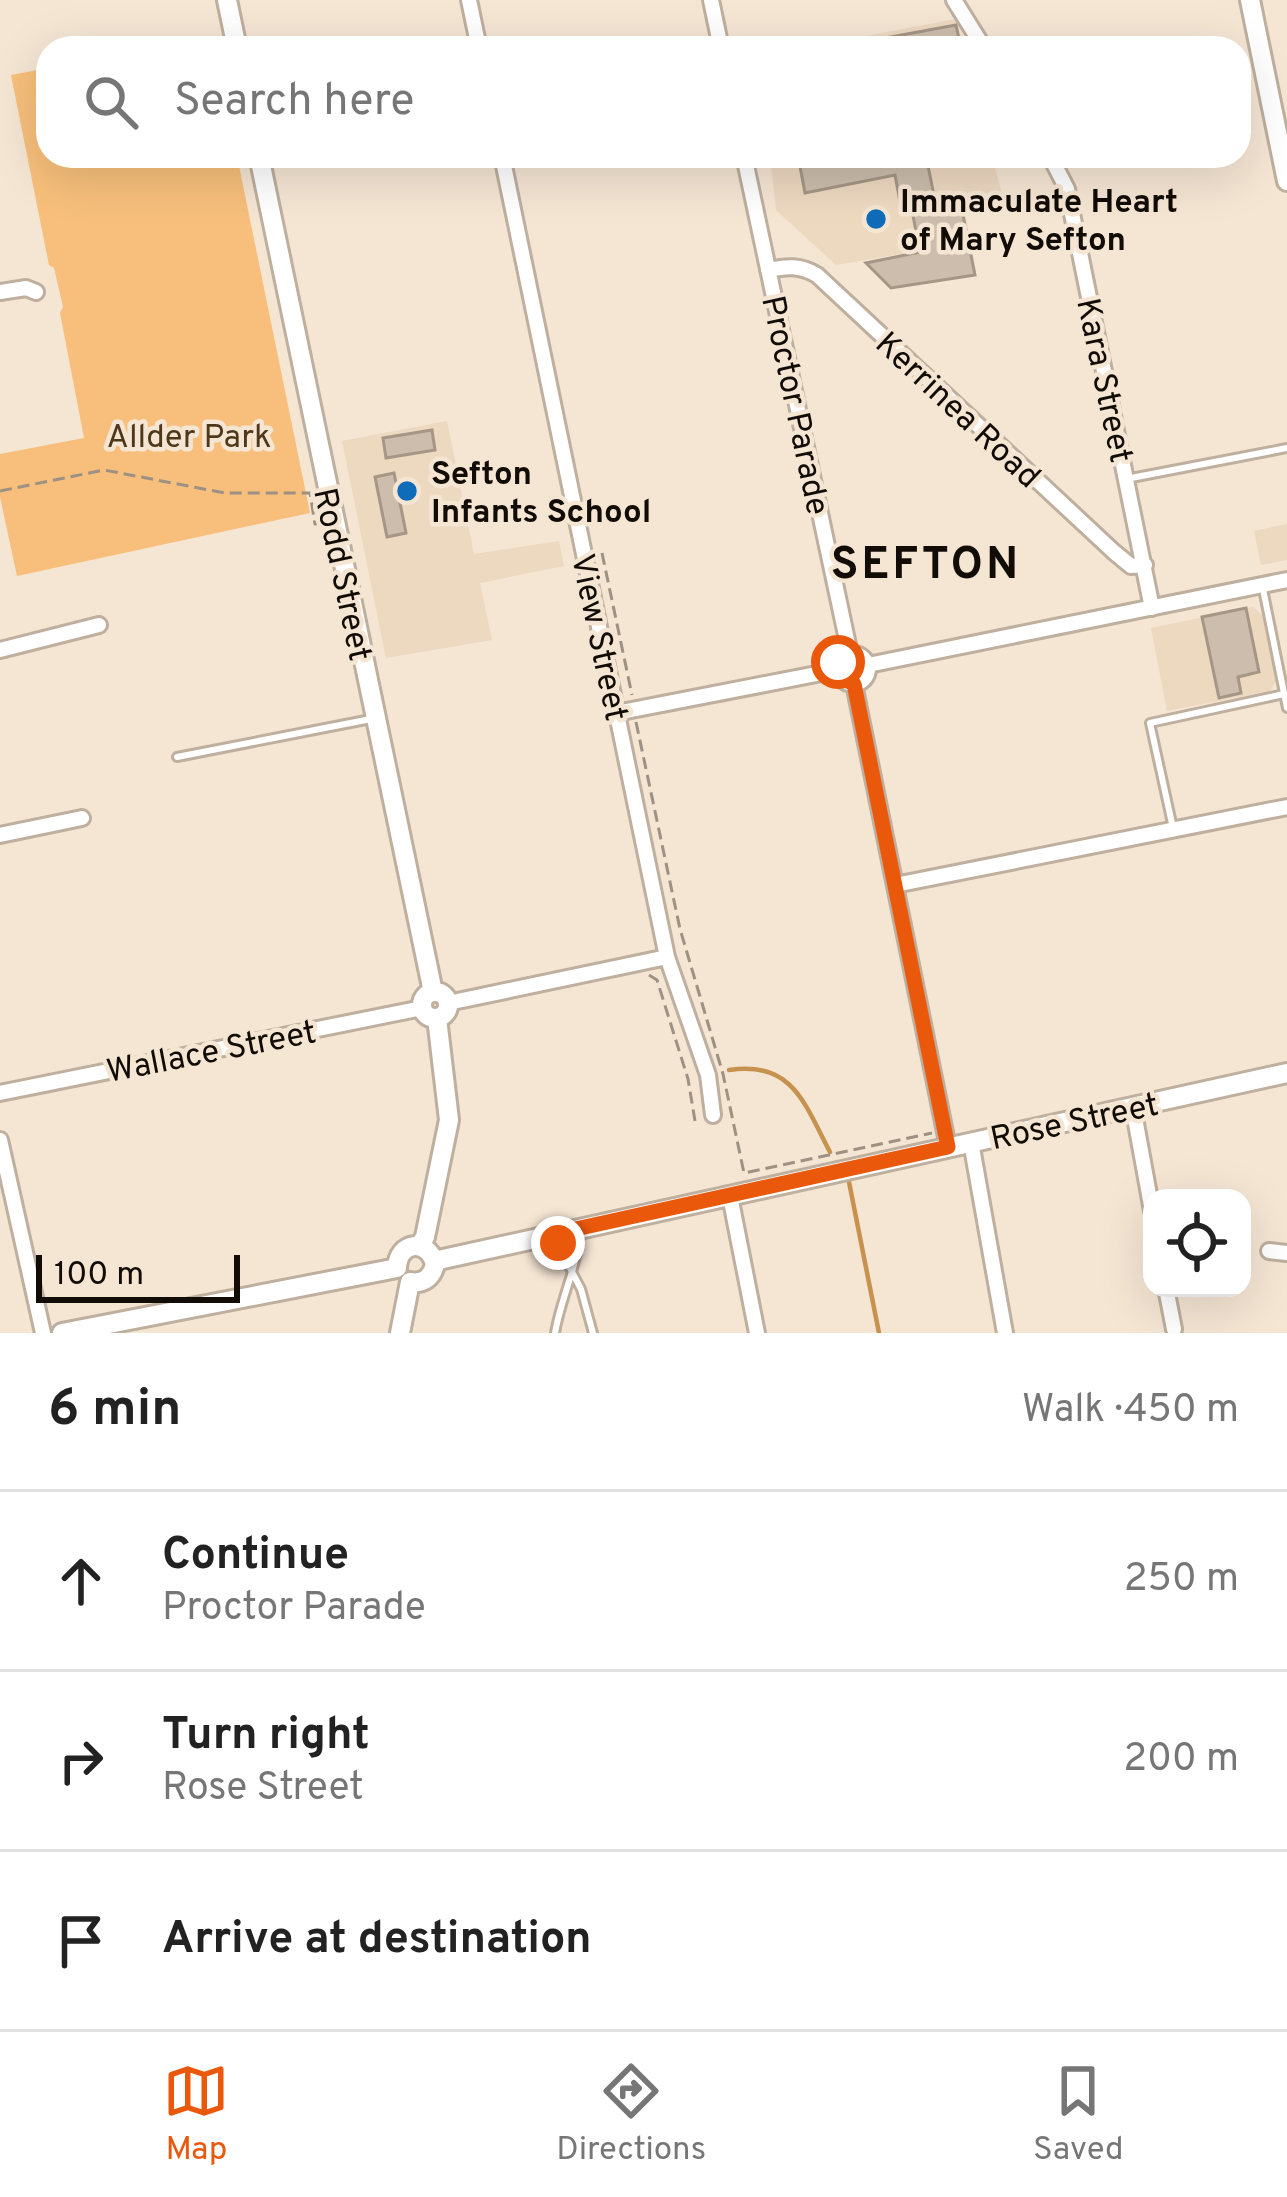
<!DOCTYPE html>
<html lang="en">
<head>
<meta charset="utf-8">
<style>
  :root { --surface:#fff; --page:#f2f2f2; --text:#222; --muted:#767676; --line:#e0e0e0; --accent:#ea580c }
  body { margin:0; font-family:Overpass,sans-serif; background:var(--page); color:var(--text) }
  .controls { position:absolute; right:36px; bottom:36px; display:grid; overflow:hidden; border-radius:24px; box-shadow:0 12px 48px #0002 }
  .controls button { width:108px; height:108px; display:grid; place-items:center; padding:0; border:0; border-bottom:3px solid var(--line); background:var(--surface); color:var(--text); font:60px sans-serif }
  .scale { position:absolute; left:36px; bottom:30px; width:204px; box-sizing:border-box; padding-left:12px; border:6px solid #110c06; border-top:0; font-size:33px; line-height:42px; white-space:nowrap; color:#110c06; -webkit-text-stroke:9px #f5e5d3; paint-order:stroke }
  .stop { position:absolute; width:36px; height:36px; margin:-27px; border:9px solid #ea580c; border-radius:50%; background:#fff }
  .stop.end { background:#ea580c; border-color:#fff; box-shadow:0 3px 12px #0008 }
  .list { margin:0; padding:0; list-style:none }
  h2 { display:flex; justify-content:space-between; align-items:center; height:156px; margin:0; padding:0 48px; font-size:51px }
  h2 small { font-size:39px; font-weight:400; color:var(--muted) }
  .list li { display:grid; grid-template-columns:78px 1fr auto; gap:36px; align-items:center; box-sizing:border-box; height:180px; padding:0 48px; border-top:3px solid var(--line) }
  .list b { display:block; font-size:45px; white-space:nowrap }
  .list p { margin:0; font-size:39px; white-space:nowrap; color:var(--muted) }
  .list em { font-size:39px; font-style:normal; color:var(--muted) }
  .icon { flex:none; width:66px; height:66px; fill:none; stroke:currentColor; stroke-width:2; stroke-linecap:round; stroke-linejoin:round }
  .map { position:relative; flex:none; width:1287px; height:1333px; overflow:hidden }
  .search { position:absolute; background:var(--surface); box-shadow:0 12px 48px #0002; left:36px; right:36px; top:36px; height:132px; display:flex; align-items:center; gap:30px; box-sizing:border-box; padding:0 42px; border-radius:36px; color:var(--muted); font-size:45px }
  .sheet { height:696px; background:var(--surface) }
  nav { display:flex; justify-content:space-around; align-items:center; box-sizing:border-box; height:168px; border-top:3px solid var(--line); background:var(--surface); font-size:33px; color:var(--muted) }
  nav a { display:grid; justify-items:center; gap:6px }
  nav .on { color:var(--accent) }
  .map>svg:first-child { display:block }
  .built { fill:#edd8c0 }
  .green { fill:#f7bf7b }
  .lines { fill:none; stroke-linecap:round; stroke-linejoin:round }
  .stream { stroke:#c7914e; stroke-width:4.5 }
  .building { fill:#ccbdac; stroke:#a59686; stroke-width:3 }
  .lane-casing { stroke:#beaf9e; stroke-width:12 }
  .street-casing { stroke:#beaf9e; stroke-width:20 }
  .secondary-casing { stroke:#beaf9e; stroke-width:24 }
  .path { stroke:#9d9184; stroke-width:3; stroke-dasharray:12 6; stroke-linecap:butt }
  .lane { stroke:#fff; stroke-width:6 }
  .street { stroke:#fff; stroke-width:14 }
  .secondary { stroke:#fff; stroke-width:18 }
  .route { stroke:#ea580c; stroke-width:15 }
  .poi-dot { fill:#0f6cb9; stroke:#f5e5d3; stroke-width:4.5 }
  .labels { text-anchor:middle; stroke-width:9; stroke-linejoin:round; paint-order:stroke }
  .poi-label { font-size:33px; font-weight:bold; fill:#110c06; stroke:#f5e5d3; text-anchor:start }
  .street-label { font-size:33px; fill:#110c06; stroke:#f5e5d3 }
  .park-label { font-size:33px; fill:#4f381a; stroke:#f5e5d3 }
  .district-label { font-size:45px; font-weight:bold; letter-spacing:3px; fill:#110c06; stroke:#f5e5d3 }
</style>
</head>
<body>
<div class="map">
<svg width="1287" height="1333" viewBox="0 0 1287 1333">
  <rect width="100%" height="100%" fill="#f5e5d3"/>
  <path class="built" d="M956,19L964,48H803Z
    M770,156H992L1004,201L964,208L971,242L836,265L776,210Z
    M447,421L474,554L559,541L564,566L480,583L492,640L386,658L342,441Z
    M1287,524V560L1261,565L1254,531Z
    M1253,607L1262,615L1276,681L1270,691L1167,711L1151,628Z"/>
  <path class="green" d="M48,68V156H237L310,513L17,576L0,497V454L84,438L60,313L63,307L54,268L49,265L11,75Z"/>
  <g class="lines">
    <path class="stream" d="M729,1070C793,1060 805,1105 830,1152
      M849,1182L879,1333"/>
  </g>
  <path class="building" d="M956,25L961,48H859L858,43Z
    M798,156H926L937,210L961,205L975,275L891,288L866,263L920,252L911,205L901,207L895,175L805,193Z
    M432,430L435,450L386,458L383,438Z
    M394,473L406,533L387,537L375,477Z
    M1246,608L1259,672L1238,677L1241,693L1219,698L1202,617Z"/>
  <g class="lines">
    <defs>
      <path id="lane" d="M1126,479L1287,448
        M1263,589L1287,708
        M177,757L371,719
        M1173,828L1150,723L1284,694
        M554,1238L581,1289L593,1333
        M555,1333C561,1298 577,1268 580,1232"/>
      <path id="street" d="M469,0L479,48
        M711,0L721,48
        M954,0L984,48
        M502,156L667,957L708,1075L713,1115
        M744,156L850,654
        M1050,156L1067,189L1152,608
        M768,270C787,266 800,265 817,275L1114,552L1131,566L1145,565
        M0,292L26,288L36,292
        M0,650L99,625
        M838 669a15 15 0 1 1 30 0a15 15 0 1 1-30 0Z
        M868,665L1287,580
        M854,684L948,1147
        M616,713L837,670
        M0,835L82,818
        M895,885L1287,807
        M448,1003L667,957
        M0,1093L422,1008
        M1133,1107L1152,1211
        M0,1140L43,1333
        M971,1142L1005,1333
        M730,1196L757,1333
        M1269,1251L1287,1253
        M1166,1288L1174,1329"/>
      <path id="secondary" d="M227,0L237,48
        M1250,0L1287,181
        M259,156L433,992
        M422 1005a13 13 0 1 1 26 0a13 13 0 1 1-26 0Z
        M420,1245L425,1237L449,1120L437,1018
        M434,1261L1287,1073
        M397,1268C398,1241 428,1238 435,1264C432,1278 423,1284 410,1282
        M62,1333L397,1268
        M400,1333L410,1282"/>
    </defs>
    <use href="#lane" class="lane-casing"/>
    <use href="#street" class="street-casing"/>
    <use href="#secondary" class="secondary-casing"/>
    <path class="path" d="M0,491L104,470L225,493H310L315,524L322,522
      M602,553L632,695
      M636,722L680,929L723,1074L744,1173L932,1133
      M649,975L657,980L688,1079L695,1121"/>
    <use href="#lane" class="lane"/>
    <use href="#street" class="street"/>
    <use href="#secondary" class="secondary"/>
  </g>
  <g class="lines">
    <path class="route" d="M558,1243L553,1234L948,1147L854,684L840,677L838,662"/>
  </g>
  <g class="poi-dot">
    <circle cx="876" cy="219" r="12"/>
    <circle cx="407" cy="491" r="12"/>
  </g>
  <g class="labels">
    <g class="poi-label">
      <text x="900" y="212">Immaculate Heart<tspan x="900" dy="38">of Mary Sefton</tspan></text>
      <text x="431" y="484">Sefton<tspan x="431" dy="38">Infants School</tspan></text>
    </g>
    <g class="street-label">
      <text transform="translate(1106 380) rotate(78)" y="12">Kara Street</text>
      <text transform="translate(797 405) rotate(78)" y="12">Proctor Parade</text>
      <text transform="translate(959 409) rotate(43)" y="12">Kerrinea Road</text>
      <text transform="translate(344 574) rotate(78)" y="12">Rodd Street</text>
      <text transform="translate(601 637) rotate(78)" y="12">View Street</text>
      <text transform="translate(211 1050) rotate(-11)" y="12">Wallace Street</text>
      <text transform="translate(1074 1120) rotate(-12)" y="12">Rose Street</text>
    </g>
    <g class="park-label">
      <text x="189" y="447">Allder Park</text>
    </g>
    <g class="district-label">
      <text x="926" y="578">SEFTON</text>
    </g>
  </g>
</svg>
<div class="controls">
<button><svg class="icon" aria-label="locate" viewBox="0 0 24 24"><circle cx="12" cy="12" r="6"/><path d="M12 2v4M12 18v4M2 12h4M18 12h4"/></svg></button>
</div>
<div class="scale">100 m</div>
<div class="stop" style="left:838px;top:662px"></div>
<div class="stop end" style="left:558px;top:1243px"></div>
<div class="search"><svg class="icon" aria-label="search" viewBox="0 0 24 24"><circle cx="10" cy="10" r="6"/><path d="M15 15l6 6"/></svg>Search here</div>
</div>
<section class="sheet">
<h2>6 min<small>Walk · 450 m</small></h2>
<ul class="list">
<li><svg class="icon" aria-label="ahead" viewBox="0 0 24 24"><path d="M12 20V5M6 11l6-6 6 6"/></svg><div><b>Continue</b><p>Proctor Parade</p></div><em>250 m</em></li>
<li><svg class="icon" aria-label="right" viewBox="0 0 24 24"><path d="M7 20v-9h11M14 6l5 5-5 5"/></svg><div><b>Turn right</b><p>Rose Street</p></div><em>200 m</em></li>
<li><svg class="icon" aria-label="arrive" viewBox="0 0 24 24"><path d="M6 21V4h12l-3 4 3 4H6"/></svg><div><b>Arrive at destination</b></div></li>
</ul>
</section>
<nav>
<a class="on"><svg class="icon" aria-label="map" viewBox="0 0 24 24"><path d="M3 6l6-2 6 2 6-2v14l-6 2-6-2-6 2zM9 4v14M15 6v14"/></svg>Map</a>
<a><svg class="icon" aria-label="directions" viewBox="0 0 24 24"><path d="M12 3l9 9-9 9-9-9zM9 14v-3h6M13 9l2 2-2 2"/></svg>Directions</a>
<a><svg class="icon" aria-label="saved" viewBox="0 0 24 24"><path d="M7 4h10v16l-5-4-5 4z"/></svg>Saved</a>
</nav>
</body>
</html>
